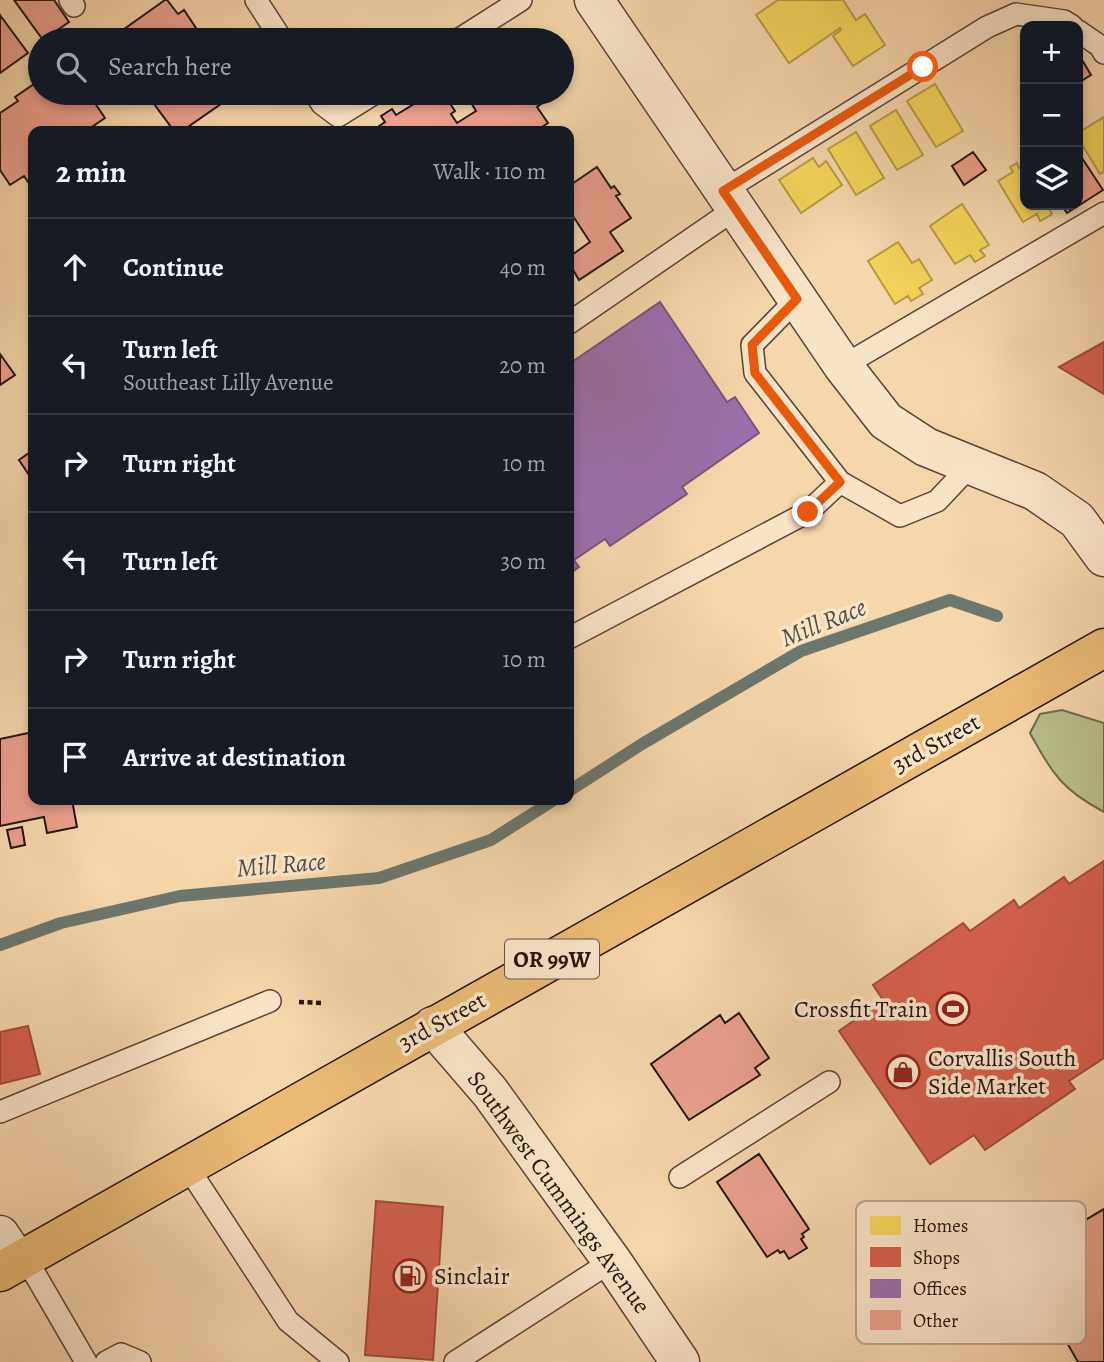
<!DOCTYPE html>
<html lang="en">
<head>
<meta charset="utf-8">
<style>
  :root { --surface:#171b24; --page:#242831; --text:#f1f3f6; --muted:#9ea1a6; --line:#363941 }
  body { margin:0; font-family:Alegreya,serif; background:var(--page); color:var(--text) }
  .controls { position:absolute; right:21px; top:21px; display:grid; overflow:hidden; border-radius:14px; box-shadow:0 4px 10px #0003 }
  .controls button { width:63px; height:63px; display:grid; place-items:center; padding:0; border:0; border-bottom:2px solid var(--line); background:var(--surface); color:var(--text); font:35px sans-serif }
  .stop { position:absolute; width:21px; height:21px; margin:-16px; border:5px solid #ea580c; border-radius:50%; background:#fff }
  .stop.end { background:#ea580c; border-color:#fff; box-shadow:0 2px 7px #0008 }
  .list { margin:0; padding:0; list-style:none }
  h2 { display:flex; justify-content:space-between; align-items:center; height:91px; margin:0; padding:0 28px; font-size:30px }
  h2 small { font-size:23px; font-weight:400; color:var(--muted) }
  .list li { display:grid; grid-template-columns:46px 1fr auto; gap:21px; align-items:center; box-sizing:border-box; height:98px; padding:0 28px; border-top:2px solid var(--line) }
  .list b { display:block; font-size:26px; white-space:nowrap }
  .list p { margin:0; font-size:23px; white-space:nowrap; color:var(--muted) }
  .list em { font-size:23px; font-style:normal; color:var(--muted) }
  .icon { flex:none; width:38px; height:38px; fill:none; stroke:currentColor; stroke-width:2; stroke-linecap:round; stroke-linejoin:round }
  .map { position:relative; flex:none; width:1104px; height:1362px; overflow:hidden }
  .search { position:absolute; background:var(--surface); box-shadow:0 4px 10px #0003; left:28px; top:28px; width:546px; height:77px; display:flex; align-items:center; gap:18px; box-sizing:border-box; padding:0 24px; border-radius:38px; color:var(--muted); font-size:26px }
  .panel { position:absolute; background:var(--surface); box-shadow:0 4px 10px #0003; left:28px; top:126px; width:546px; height:679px; border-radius:14px }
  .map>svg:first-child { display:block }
  .green { fill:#b9be8c; stroke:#6e6a4e; stroke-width:2 }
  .homes { fill:#f6d55c; stroke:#b79b45; stroke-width:2 }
  .shops { fill:#d6604d; stroke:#a04a3a; stroke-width:2 }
  .offices { fill:#9970ab; stroke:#76557c; stroke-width:2 }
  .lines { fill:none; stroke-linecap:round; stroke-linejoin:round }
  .stream { stroke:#6c776e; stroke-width:12 }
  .building { fill:#eba08d; stroke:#23150f; stroke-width:2 }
  .lane-casing { stroke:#584536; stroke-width:24 }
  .street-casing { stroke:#584536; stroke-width:41 }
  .highway-casing { stroke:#23150f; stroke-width:41 }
  .path { stroke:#23150f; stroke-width:4.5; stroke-dasharray:5 3.5; stroke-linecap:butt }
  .lane { stroke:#f9e4c8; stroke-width:21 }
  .street { stroke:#f9e4c8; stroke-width:38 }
  .highway { stroke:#ebbb76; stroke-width:38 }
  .route { stroke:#ea580c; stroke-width:9 }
  .labels { text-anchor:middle; stroke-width:7; stroke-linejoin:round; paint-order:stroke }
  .shield { fill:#f9e4c8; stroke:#635346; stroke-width:2 }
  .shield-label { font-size:23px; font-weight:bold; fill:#23150f }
  .street-label { font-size:24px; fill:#23150f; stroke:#f9e4c8 }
  .poi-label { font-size:24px; fill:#23150f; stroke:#f9e4c8; text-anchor:start }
  .water-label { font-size:26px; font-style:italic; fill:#4e4e47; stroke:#f9e4c8 }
  .key { fill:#f9e4c8; stroke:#b9a690; stroke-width:2 }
  .key-label { font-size:19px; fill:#23150f }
</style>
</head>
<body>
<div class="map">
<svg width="1104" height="1362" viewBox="0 0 1104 1362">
  <rect width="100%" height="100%" fill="#f6d6ab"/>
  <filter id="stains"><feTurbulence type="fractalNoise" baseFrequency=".00286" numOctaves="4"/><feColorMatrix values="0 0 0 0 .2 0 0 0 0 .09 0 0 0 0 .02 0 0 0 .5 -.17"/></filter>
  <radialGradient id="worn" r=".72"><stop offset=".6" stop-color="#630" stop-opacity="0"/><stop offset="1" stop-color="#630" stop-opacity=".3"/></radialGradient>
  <path class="green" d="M1062,710L1104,723V812C1061,789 1053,774 1030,733L1040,714Z"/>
  <path class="homes" d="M778,0H843L856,20L865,14L885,45L853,66L833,36L841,30L840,28L789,63L756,15Z
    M935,84L963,131L936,147L907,101Z
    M896,110L923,155L897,170L870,126Z
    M1104,117V172L1100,174L1078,138V133Z
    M856,132L884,178L856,195L828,149Z
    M813,158L819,167L826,161L842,185L801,213L779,180Z
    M1017,163L1019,168L1025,164V205H1051L1048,206L1052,214L1040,221L1037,214L1023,222L998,181L1013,172L1010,167Z
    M962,204L989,245L980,250L985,256L975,262L970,255L955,264L930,226Z
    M898,242L912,263L919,259L932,280L919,288L923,294L911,301L908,296L895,304L868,261Z"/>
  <path class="shops" d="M1104,342V394L1059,367Z
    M1104,861V1058L1069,1081L1075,1089L985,1150L974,1135L930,1164L839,1031L883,1000L873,985L963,923L970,931L1014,900L1019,908L1064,877L1069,884Z
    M28,1026L40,1074L0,1084V1032Z
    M376,1201L443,1207L433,1360L365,1355Z"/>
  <path class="offices" d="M660,302L727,402L735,397L759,433L682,487L687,494L610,546L605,539L574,560L579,567L569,574V364Z"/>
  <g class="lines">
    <path class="stream" d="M569,791L642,744L801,651L950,600L997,616
      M0,945L61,923L180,896L379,878L491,840L554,800"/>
  </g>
  <path class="building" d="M14,0H54L69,22L43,40Z
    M165,0H167L178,14L184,10L196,28L189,33L194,40H116L113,37Z
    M0,15L28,53L0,73Z
    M1078,53L1091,75L1078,83Z
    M40,80V93H88L105,118L89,129L91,131H33V179L28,182L24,176L10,185L0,170V113L18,101L15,97Z
    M146,93H228L231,97L182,131H174Z
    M432,93H443L455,111L451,114L457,123L476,111L470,101L478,96L479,98L487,93H539L545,101L537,107L548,123L536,131H377L375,129L385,122L381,116L392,109L396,115Z
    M973,152L986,170L964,185L952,166Z
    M1078,152L1103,190L1067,213L1061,205H1078Z
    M597,167L611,188L614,186L620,194L616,196L631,218L610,232L623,251L579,280L569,263V257L590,242L569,210V186Z
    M0,354L15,375L0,385Z
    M33,450V481L19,460Z
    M33,732V800H72L77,827L47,833L44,817L0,826V739Z
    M22,827L25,845L11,848L7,830Z
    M739,1013L769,1058L755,1068L760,1075L689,1120L651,1064L720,1015L725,1023Z
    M759,1154L809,1229L802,1234L804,1237L801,1239L807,1248L789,1259L784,1251L780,1253L778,1250L767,1257L717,1182Z
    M1104,1209V1362H1078L1019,1259Z"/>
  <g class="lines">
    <defs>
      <path id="lane" d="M70,0L74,6
        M256,0L282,40
        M1078,31L1100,46L1104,53
        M458,40L521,0
        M315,93L322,104L338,116L375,93
        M723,191L987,27L1016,14L1064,21L1072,26
        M797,299L752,345L755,373L840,482
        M569,323L735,209
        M843,366L1104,213
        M569,638L808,512L840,482L900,516L937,501L971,465
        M0,1112L270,1001
        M187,1166L288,1321L338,1362
        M680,1177L829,1082
        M25,1257L86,1362
        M106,1362L121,1354L140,1362
        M455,1362L612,1261"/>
      <path id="street" d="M594,0L843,366L886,421L926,447L1035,491L1077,520L1104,557
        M433,1026L490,1092L612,1261L680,1362
        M0,1235L18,1262"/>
      <path id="highway" d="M0,1272L1104,648"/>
    </defs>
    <use href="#lane" class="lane-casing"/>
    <use href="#street" class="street-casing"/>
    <use href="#highway" class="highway-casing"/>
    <path class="path" d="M299,1002L324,1003"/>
    <use href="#lane" class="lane"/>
    <use href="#street" class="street"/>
    <use href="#highway" class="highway"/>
  </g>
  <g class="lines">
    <path class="route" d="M808,512L840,482L755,373L752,345L797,299L723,191L923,67"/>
  </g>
  <defs>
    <symbol id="stadium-ring" viewBox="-11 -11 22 22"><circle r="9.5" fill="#f9e4c8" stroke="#8f2418" stroke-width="1.5"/><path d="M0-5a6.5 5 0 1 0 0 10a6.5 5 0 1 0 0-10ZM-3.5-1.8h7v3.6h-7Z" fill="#8f2418"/></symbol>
    <symbol id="shop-ring" viewBox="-11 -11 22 22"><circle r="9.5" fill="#f9e4c8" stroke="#8f2418" stroke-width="1.5"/><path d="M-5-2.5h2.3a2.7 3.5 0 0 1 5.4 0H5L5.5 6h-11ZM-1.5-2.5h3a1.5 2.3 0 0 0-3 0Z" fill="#8f2418"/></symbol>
    <symbol id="fuel-ring" viewBox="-11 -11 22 22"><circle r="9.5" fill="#f9e4c8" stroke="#8f2418" stroke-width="1.5"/><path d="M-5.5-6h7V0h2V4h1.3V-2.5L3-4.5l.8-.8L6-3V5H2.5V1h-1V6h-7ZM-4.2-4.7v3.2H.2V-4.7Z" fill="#8f2418"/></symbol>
  </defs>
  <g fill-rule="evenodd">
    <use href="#stadium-ring" x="934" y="990" width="38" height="38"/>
    <use href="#shop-ring" x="884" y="1053" width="38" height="38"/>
    <use href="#fuel-ring" x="391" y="1257" width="38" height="38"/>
  </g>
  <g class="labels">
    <rect class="shield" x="505" y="939.5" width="94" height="39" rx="5"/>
    <g class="shield-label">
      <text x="552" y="967">OR 99W</text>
    </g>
    <g class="street-label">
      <text transform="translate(936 743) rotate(-29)" y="8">3rd Street</text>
      <text transform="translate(442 1021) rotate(-29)" y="8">3rd Street</text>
      <text transform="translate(559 1192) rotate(54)" y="8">Southwest Cummings Avenue</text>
    </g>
    <g class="poi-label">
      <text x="928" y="1017" text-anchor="end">Crossfit Train</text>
      <text x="928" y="1066">Corvallis South<tspan x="928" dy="28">Side Market</tspan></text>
      <text x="434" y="1284">Sinclair</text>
    </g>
    <g class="water-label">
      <text transform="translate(823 622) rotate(-22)" y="9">Mill Race</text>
      <text transform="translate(281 864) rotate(-5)" y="9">Mill Race</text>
    </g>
  </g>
  <rect x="856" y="1201" width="230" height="143" rx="10" class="key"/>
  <rect x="870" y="1216" width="31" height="19" fill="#f6d55c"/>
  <rect x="870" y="1247" width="31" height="20" fill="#d6604d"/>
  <rect x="870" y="1279" width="31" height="19" fill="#9970ab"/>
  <rect x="870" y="1310" width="31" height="20" fill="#eba08d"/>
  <g class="key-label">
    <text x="913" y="1232">Homes</text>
    <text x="913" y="1264">Shops</text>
    <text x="913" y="1295">Offices</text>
    <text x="913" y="1327">Other</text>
  </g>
  <rect width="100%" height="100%" filter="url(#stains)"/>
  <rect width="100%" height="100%" fill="url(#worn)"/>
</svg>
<div class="controls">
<button>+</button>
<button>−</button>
<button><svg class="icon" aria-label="layers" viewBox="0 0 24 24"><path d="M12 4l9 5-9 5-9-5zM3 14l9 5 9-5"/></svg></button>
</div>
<div class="stop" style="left:923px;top:67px"></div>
<div class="stop end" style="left:808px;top:512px"></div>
<div class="search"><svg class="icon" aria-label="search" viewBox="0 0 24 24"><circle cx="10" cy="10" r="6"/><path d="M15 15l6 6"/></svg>Search here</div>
<section class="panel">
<h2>2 min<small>Walk · 110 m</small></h2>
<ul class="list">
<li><svg class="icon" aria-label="ahead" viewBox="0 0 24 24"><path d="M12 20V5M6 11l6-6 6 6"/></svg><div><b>Continue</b></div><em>40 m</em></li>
<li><svg class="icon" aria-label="left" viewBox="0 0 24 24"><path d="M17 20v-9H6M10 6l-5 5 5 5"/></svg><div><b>Turn left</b><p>Southeast Lilly Avenue</p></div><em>20 m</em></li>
<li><svg class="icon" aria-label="right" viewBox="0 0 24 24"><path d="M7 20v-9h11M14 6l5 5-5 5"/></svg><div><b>Turn right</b></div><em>10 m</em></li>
<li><svg class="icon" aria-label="left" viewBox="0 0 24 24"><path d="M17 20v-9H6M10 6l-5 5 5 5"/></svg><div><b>Turn left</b></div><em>30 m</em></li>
<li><svg class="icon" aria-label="right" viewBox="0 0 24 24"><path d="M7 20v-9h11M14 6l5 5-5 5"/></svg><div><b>Turn right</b></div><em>10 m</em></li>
<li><svg class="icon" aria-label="arrive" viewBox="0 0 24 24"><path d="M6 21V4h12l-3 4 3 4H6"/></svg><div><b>Arrive at destination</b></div></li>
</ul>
</section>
</div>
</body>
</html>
